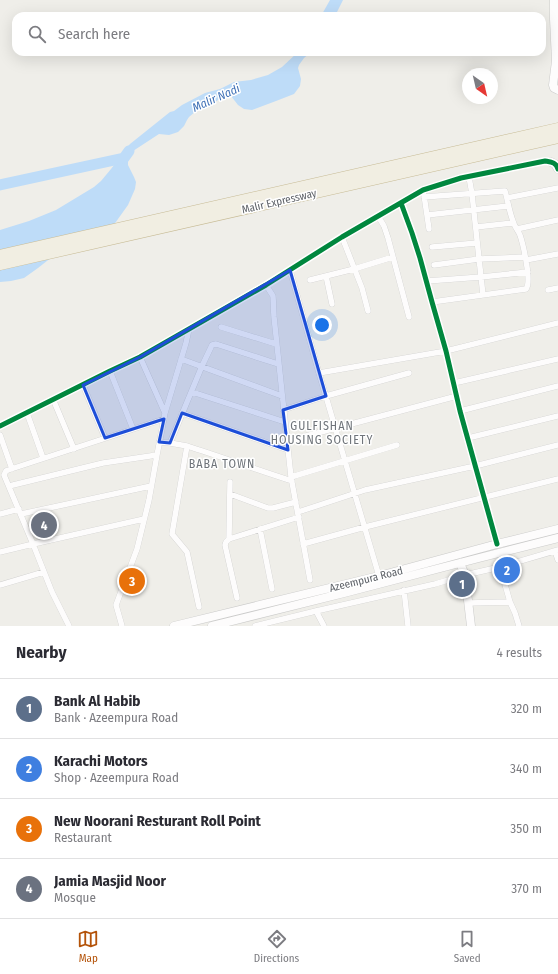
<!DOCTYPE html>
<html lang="en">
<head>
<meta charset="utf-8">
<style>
  :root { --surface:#fff; --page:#f7f7f7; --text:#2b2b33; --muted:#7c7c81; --line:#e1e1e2; --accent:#b45309 }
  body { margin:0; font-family:"Fira Sans Condensed",sans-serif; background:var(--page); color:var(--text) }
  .compass { position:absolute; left:462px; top:68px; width:36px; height:36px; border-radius:50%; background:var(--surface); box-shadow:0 4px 16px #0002; rotate:146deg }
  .you { position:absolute; left:322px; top:325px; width:14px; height:14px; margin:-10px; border:3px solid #fff; border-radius:50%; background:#1a73e8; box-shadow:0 0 0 6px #1a73e833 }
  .badge { display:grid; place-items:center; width:26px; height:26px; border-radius:50%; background:var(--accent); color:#fff; font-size:13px; font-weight:700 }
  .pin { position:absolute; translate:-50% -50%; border:2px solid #fff; box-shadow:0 1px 4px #0006 }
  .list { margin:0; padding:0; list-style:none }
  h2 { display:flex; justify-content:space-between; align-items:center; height:52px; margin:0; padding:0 16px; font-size:17px }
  h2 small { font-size:13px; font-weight:400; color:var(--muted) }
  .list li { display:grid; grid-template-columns:26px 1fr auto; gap:12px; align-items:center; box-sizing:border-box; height:60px; padding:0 16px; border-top:1px solid var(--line) }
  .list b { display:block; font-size:15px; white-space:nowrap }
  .list p { margin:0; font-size:13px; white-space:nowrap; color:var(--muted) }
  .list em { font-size:13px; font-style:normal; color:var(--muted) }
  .icon { flex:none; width:22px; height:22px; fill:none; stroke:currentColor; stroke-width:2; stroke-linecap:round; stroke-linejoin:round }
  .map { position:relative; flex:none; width:558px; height:626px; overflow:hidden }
  .search { position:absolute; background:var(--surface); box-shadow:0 4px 16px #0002; left:12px; right:12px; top:12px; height:44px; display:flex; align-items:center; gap:10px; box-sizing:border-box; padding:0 14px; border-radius:12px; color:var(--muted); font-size:15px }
  .sheet { height:292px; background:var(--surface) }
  nav { display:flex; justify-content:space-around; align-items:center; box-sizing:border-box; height:56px; border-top:1px solid var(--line); background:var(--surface); font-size:11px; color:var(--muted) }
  nav a { display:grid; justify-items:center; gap:2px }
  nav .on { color:var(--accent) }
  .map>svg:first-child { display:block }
  .water { fill:#bedcf8 }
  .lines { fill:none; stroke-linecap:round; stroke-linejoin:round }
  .river { stroke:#bedcf8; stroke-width:11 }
  .street-casing { stroke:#cccccb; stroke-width:6 }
  .secondary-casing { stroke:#cbcbca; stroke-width:9 }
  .highway-casing { stroke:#c7bb95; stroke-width:11 }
  .street { stroke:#fdfcfc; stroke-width:5.5 }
  .secondary { stroke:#fdfcfc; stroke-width:8 }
  .highway { stroke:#f1eee2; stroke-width:10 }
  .cycleway-casing { stroke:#fff; stroke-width:8 }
  .cycleway { stroke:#00873e; stroke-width:5 }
  .marked { fill:#1d4ed8; fill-opacity:0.2; stroke:#1d4ed8; stroke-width:3; stroke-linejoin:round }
  .labels { text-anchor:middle; stroke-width:3; stroke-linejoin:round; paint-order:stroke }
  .street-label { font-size:11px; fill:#5e6268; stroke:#fff }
  .water-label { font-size:12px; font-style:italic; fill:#4172b7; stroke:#fff }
  .neighbourhood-label { font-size:12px; letter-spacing:1px; fill:#6f747a; stroke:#fff }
</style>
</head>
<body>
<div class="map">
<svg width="558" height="626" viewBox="0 0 558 626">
  <rect width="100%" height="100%" fill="#efeee9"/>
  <path class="water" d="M330,0H343L335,16H321Z
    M298,52H311L304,58L299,65L298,68L301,79L300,86L294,94L276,101L252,110L244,109L238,105L231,96L227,94L212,104L196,111L189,117L187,120L184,126L178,132L169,135L159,134L133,151L128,158V165L134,177L136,182L135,189L128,205L113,226L52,257L38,268L24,278L11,281L0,282V230L29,221L56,210L94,187L101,181L111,169L118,160L123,152L130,144L170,112L174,111L182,105L205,93L220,89L234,82L251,80L268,75L282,67Z"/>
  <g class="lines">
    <path class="river" d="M0,185L124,158L129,151"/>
    <defs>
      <path id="street" d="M469,177L472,194L483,295
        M424,195L429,229
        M424,197L505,191C508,201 509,211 513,221C514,226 518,230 520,235C523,244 532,282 526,289L432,302
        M507,198L558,188
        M401,203L412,233L420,258L432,302L446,351L460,411L497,544
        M427,215L508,206
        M378,216L384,226L388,238L409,317
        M476,227L513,223
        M517,229L558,220
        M342,237L362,288L368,311
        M432,247L477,243
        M526,260L558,254
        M434,265L479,259L525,257
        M290,270L319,373L379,576
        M326,276L332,304
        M310,280L354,269L393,257
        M427,281L481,277L528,272
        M266,285L273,296L274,317L291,477L310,580
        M548,290L558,288
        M221,327L276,344
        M140,357L165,413
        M181,359L282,396
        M110,371L133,429
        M319,373L446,351L558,323
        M454,383L558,359
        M83,385L105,438
        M192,392L285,422
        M53,399L74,449
        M283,410L326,396L409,373
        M460,411L558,386
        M27,413L43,458
        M182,413L288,450
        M0,426L110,371L140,357L266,285L342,237L423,190L461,178L545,161L551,162
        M0,435L12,469
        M468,438L558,416
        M287,441L457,396
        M159,442L170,443L187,446
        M170,443L202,366L212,345L216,344L278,364
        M291,477L397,445
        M9,486L103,463L157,455
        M230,494L268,508H273L296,502
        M298,512L365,490L475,466L558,445
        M0,514L19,509
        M21,514L151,486
        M144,519L33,544L4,475L6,471L8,470L164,419
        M260,529L272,589
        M229,539L230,482
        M303,544L365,527L558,479
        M555,551L558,560
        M0,552L33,544L52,592L69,626
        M500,567L510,602L515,613L519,626
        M0,585L44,572
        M404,590L408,626
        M237,598L225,545L226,542L229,539L299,517
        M468,603L510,602
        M199,607L187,552L172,534L187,446C222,457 257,470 292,481
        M316,611L324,626
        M122,626L116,605L137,549L149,500L157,455L165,413L186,343L189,329
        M255,626L316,611L435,584L465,575L500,567L558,550"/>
      <path id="secondary" d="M554,0V19L556,61L553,85L554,88L558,90
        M551,162L555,164L558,169
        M460,563L465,575L471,626
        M174,626L379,576L497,544L558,529
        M212,626L344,593L479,558L558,538"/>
      <path id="highway" d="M0,255L558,128
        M0,265L558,138"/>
    </defs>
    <use href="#street" class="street-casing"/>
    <use href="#secondary" class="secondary-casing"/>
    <use href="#highway" class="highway-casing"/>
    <use href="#street" class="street"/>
    <use href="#secondary" class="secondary"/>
    <use href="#highway" class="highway"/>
    <defs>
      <path id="cycleway" d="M401,203L412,233L420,258L432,302L446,351L460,411L497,544
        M0,426L110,371L140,357L266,285L342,237L423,190L461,178L545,161C551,162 556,162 558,169"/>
    </defs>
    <use href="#cycleway" class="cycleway-casing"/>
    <use href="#cycleway" class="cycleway"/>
  </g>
  <path class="marked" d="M290,270L326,396L283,410L288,450L182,413L170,443L159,442L164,419L105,438L83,385L140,357Z"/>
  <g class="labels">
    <g class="street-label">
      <text transform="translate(279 201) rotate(-13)" y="4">Malir Expressway</text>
      <text transform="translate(366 579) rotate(-14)" y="4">Azeempura Road</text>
    </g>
    <g class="water-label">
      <text transform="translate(216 98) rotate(-24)" y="4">Malir Nadi</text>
    </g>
    <g class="neighbourhood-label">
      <text x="322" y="430">GULFISHAN<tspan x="322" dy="14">HOUSING SOCIETY</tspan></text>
      <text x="222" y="468">BABA TOWN</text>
    </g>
  </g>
</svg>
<svg class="compass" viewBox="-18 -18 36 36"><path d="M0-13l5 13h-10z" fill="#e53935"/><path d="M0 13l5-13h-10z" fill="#7c7c81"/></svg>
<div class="you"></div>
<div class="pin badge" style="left:462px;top:584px;background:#5c6f8a">1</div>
<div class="pin badge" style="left:507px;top:570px;background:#3f7fe0">2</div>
<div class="pin badge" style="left:132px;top:581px;background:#e8710a">3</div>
<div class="pin badge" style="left:44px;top:525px;background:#6b7280">4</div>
<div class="search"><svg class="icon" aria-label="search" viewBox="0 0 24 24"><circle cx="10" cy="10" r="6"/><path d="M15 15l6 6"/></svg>Search here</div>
</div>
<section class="sheet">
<h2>Nearby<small>4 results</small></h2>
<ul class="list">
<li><span class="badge" style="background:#5c6f8a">1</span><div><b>Bank Al Habib</b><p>Bank · Azeempura Road</p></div><em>320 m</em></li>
<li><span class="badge" style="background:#3f7fe0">2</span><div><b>Karachi Motors</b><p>Shop · Azeempura Road</p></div><em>340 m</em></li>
<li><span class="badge" style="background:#e8710a">3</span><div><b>New Noorani Resturant Roll Point</b><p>Restaurant</p></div><em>350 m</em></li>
<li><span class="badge" style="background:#6b7280">4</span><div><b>Jamia Masjid Noor</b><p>Mosque</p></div><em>370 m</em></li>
</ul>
</section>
<nav>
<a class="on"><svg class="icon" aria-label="map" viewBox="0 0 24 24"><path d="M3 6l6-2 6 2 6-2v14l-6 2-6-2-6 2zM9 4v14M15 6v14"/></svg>Map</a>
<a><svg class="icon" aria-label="directions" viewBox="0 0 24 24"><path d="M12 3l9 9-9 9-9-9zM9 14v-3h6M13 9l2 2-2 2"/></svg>Directions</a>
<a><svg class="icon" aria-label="saved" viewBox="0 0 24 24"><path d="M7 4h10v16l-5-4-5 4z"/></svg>Saved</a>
</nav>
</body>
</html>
